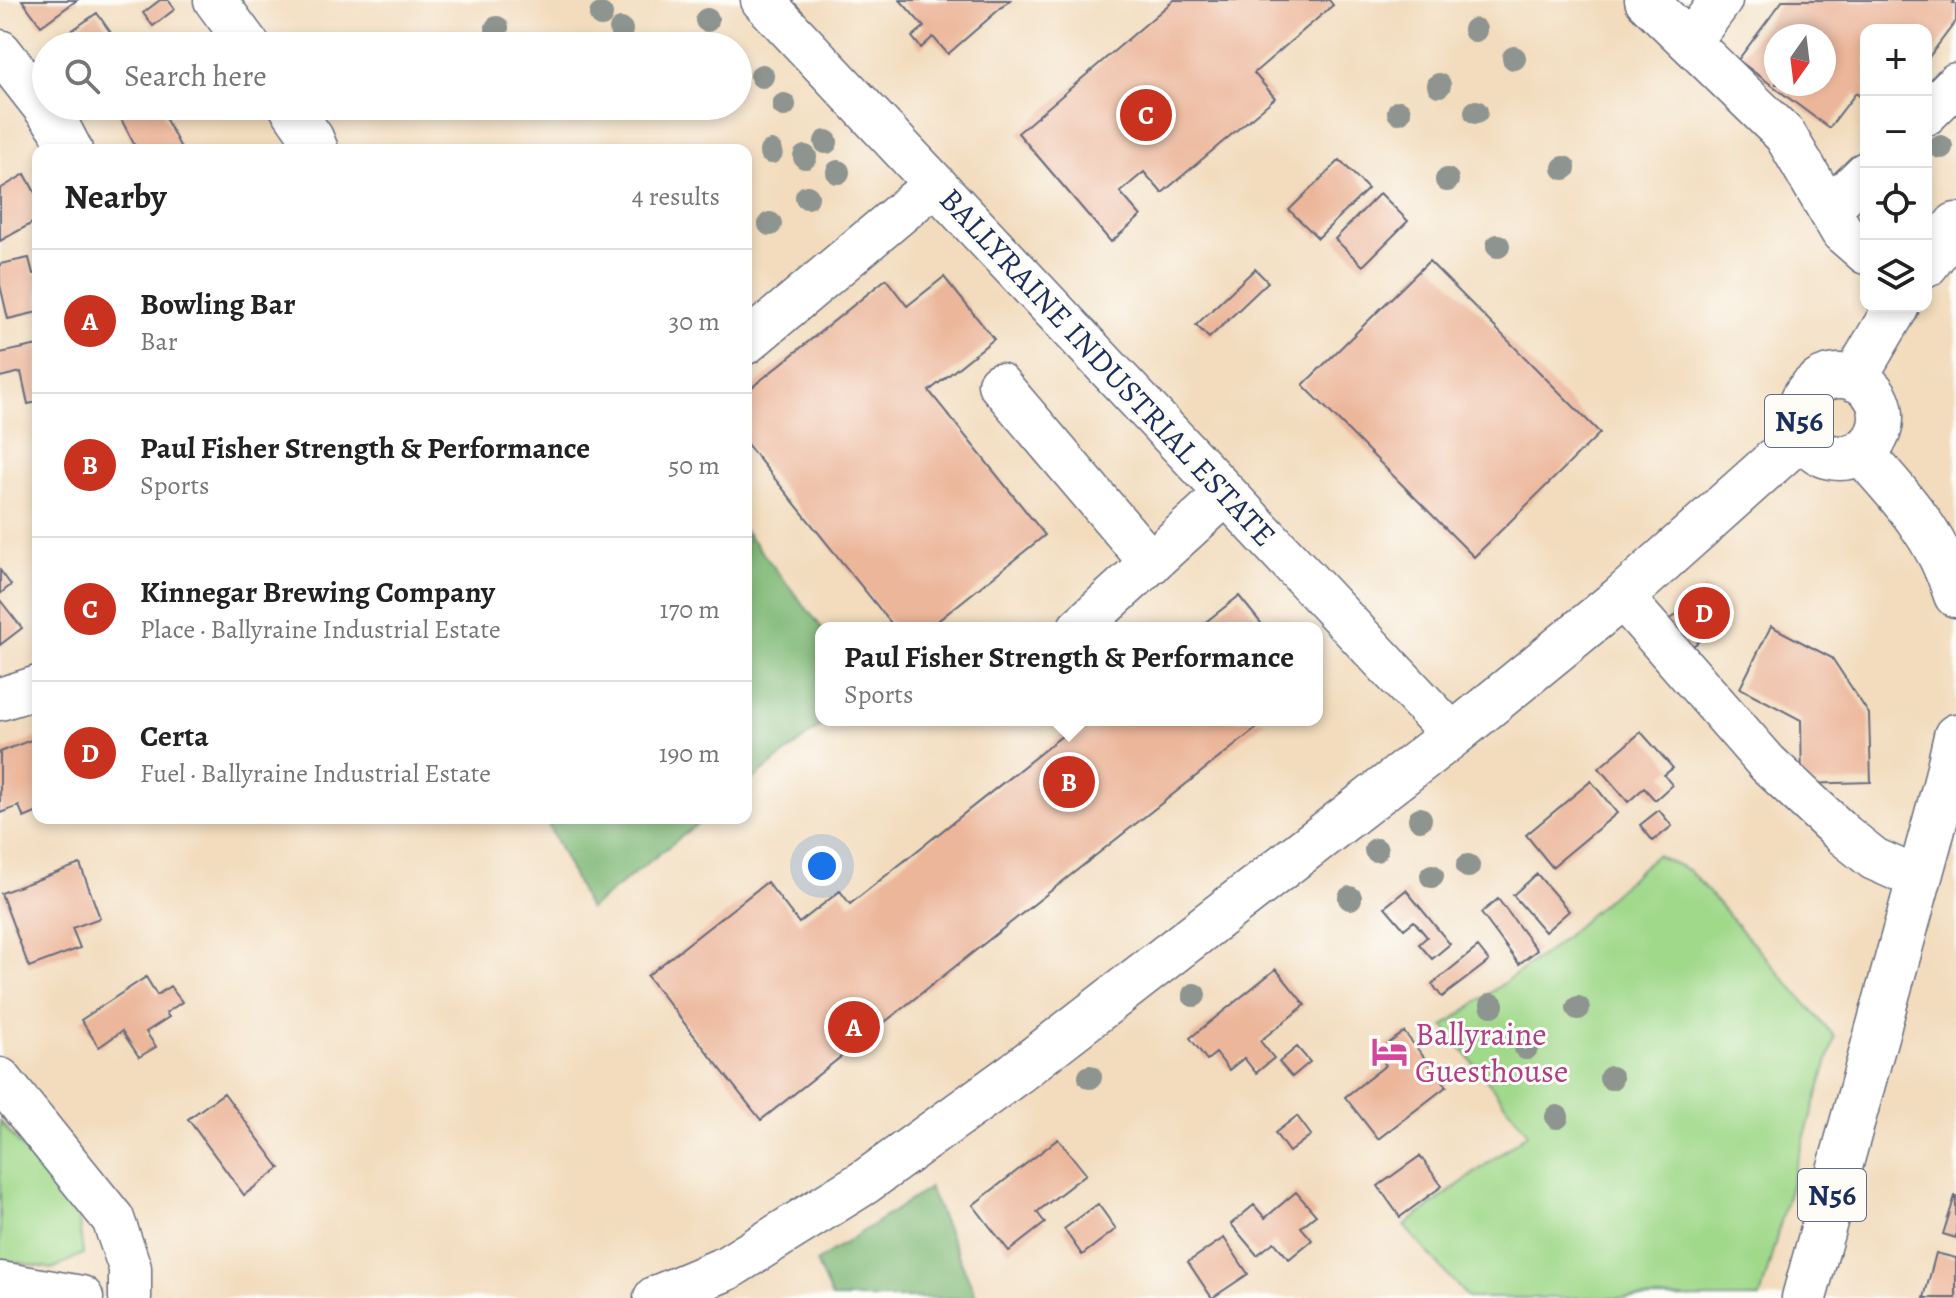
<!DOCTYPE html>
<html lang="en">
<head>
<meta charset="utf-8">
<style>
  :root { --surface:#fff; --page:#f6f6f6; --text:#222; --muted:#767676; --line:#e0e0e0; --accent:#c8321e }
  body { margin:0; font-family:Alegreya,serif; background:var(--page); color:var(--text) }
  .controls { position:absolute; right:24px; top:24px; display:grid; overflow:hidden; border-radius:16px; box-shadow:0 4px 12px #0003 }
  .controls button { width:72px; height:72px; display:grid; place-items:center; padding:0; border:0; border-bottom:2px solid var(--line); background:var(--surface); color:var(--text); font:40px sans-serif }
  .compass { position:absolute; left:1764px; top:24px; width:72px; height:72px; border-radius:50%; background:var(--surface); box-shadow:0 4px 12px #0003; rotate:194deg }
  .you { position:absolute; left:822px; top:866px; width:28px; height:28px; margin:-20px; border:6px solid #fff; border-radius:50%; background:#1a73e8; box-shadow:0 0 0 12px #1a73e833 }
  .badge { display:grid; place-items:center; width:52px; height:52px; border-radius:50%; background:var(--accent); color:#fff; font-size:26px; font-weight:700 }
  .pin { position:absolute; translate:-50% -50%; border:4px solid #fff; box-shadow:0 2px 8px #0006 }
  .popup { position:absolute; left:815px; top:622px; width:508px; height:104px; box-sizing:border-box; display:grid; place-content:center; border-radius:16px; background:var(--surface); filter:drop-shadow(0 2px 6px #0005); font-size:26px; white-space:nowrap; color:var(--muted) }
  .popup b { font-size:30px; color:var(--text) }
  .popup::after { content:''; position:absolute; left:50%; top:100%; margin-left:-16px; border:16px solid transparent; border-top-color:var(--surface) }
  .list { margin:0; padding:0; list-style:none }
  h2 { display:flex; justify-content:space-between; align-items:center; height:104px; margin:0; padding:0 32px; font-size:34px }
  h2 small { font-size:26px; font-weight:400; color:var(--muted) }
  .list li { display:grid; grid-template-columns:52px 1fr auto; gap:24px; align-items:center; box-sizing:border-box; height:144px; padding:0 32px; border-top:2px solid var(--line) }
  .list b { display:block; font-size:30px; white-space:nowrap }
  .list p { margin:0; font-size:26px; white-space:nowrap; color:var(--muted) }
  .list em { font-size:26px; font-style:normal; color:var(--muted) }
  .icon { flex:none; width:44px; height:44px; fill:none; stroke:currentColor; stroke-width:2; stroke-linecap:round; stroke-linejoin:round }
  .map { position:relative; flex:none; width:1956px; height:1298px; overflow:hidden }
  .search { position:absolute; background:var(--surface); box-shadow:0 4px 12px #0003; left:32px; top:32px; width:720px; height:88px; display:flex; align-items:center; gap:20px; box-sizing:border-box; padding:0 28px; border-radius:44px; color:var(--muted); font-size:30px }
  .panel { position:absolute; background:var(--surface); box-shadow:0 4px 12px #0003; left:32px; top:144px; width:720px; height:680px; border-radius:16px }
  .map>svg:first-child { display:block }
  .green { fill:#a1d98b; stroke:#5e8474; stroke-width:2 }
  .forest { fill:#80b977; stroke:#4e746a; stroke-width:2 }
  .building { fill:#ecb69a; fill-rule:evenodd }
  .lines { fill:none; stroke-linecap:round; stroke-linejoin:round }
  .minor-casing { stroke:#666c7f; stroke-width:45 }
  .major-casing { stroke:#666c7f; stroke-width:47 }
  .minor { stroke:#fff; stroke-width:42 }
  .major { stroke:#fff; stroke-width:44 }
  .tree { fill:#8e948f }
  .labels { text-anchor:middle; stroke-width:6; stroke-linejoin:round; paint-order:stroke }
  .shield { fill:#fdfcf7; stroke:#5f6c8c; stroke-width:2 }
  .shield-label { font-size:30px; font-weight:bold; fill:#1b2f5e }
  .street-label { font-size:32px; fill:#1b2f5e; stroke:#fdfcf7 }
  .hotel-label { font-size:32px; fill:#b23c85; stroke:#fdfcf7; text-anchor:start }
</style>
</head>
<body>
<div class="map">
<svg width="1956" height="1298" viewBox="0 0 1956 1298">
  <rect width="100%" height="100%" fill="#fdfcf7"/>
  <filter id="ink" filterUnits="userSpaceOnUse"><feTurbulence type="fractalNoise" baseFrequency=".0125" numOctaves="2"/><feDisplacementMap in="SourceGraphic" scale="16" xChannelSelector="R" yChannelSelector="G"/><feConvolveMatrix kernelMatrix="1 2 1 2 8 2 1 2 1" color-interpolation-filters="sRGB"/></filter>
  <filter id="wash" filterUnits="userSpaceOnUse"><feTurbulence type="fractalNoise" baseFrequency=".006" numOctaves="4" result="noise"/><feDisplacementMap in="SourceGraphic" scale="32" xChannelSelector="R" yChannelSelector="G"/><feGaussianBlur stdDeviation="1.8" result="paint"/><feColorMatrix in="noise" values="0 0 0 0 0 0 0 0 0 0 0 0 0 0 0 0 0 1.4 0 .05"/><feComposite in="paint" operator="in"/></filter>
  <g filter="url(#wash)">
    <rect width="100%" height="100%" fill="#f2dcbd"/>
    <path class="green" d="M1656,855L1690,871L1835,1037L1798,1159L1760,1298H1468L1404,1226L1528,1133L1444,1026L1554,947Z
      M0,1121L78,1214L83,1254L52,1269L0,1259Z"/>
    <path class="forest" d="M746,532L822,628L821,720H828L746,785Z
      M545,818H705L589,909Z
      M929,1188L977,1298H832L816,1262Z"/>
    <g id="blocks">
      <path class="building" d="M22,0H77L41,26Z
        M160,0H168L175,9L153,26L143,13Z
        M900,0H1010L948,54L933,37L921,48L912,37L924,27Z
        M1174,0H1329L1333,5L1254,73L1275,98L1162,193L1144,172L1120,192L1141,216L1111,242L1018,133Z
        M1783,0H1955L1953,3L1956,5V21L1926,61V30H1866V101L1856,93L1829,128L1738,60ZM1776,36H1824V84H1776Z
        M97,13L120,46H60L57,41Z
        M136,106H159L181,148L177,150H137L119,115Z
        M1340,160L1368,189L1318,238L1289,210Z
        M25,174L38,198V220L0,241V189Z
        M1380,193L1408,221L1363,266L1335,239Z
        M29,258L33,274L38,273V312L8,319L0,285V264Z
        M1429,261L1600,433L1474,557L1303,385Z
        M1255,269L1268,282L1209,338L1196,325Z
        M944,277L994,339L929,391L1045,535L929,628H895L746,443V392L886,279L907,306Z
        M38,345V402L28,404L21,372L0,377V353Z
        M0,570L11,585L0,594Z
        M1705,587L1729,613L1689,650L1666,624Z
        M1239,596L1265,628H1198Z
        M0,600L22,628L0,645Z
        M1771,626L1832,658L1869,714L1871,782L1802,784L1801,720L1740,688Z
        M1082,720H1267L761,1120L647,976L767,882L799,923L840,891L850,904Z
        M1641,732L1673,768L1664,775L1672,785L1655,800L1644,788L1628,802L1599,768Z
        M36,738L38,744V812L24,818L19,806L0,813V752Z
        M1591,781L1617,813L1552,867L1526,835Z
        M1659,810L1672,826L1653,841L1640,825Z
        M80,864L100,918L72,928L80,948L29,967L1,893Z
        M1537,874L1569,911L1545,932L1513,895Z
        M1406,890L1450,944L1432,959L1419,944L1427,937L1414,921L1404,929L1385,907Z
        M1498,899L1537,950L1519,964L1481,913Z
        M1478,947L1489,961L1442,997L1432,984Z
        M1276,969L1305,1005L1260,1041L1274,1058L1256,1073L1244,1058L1229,1070L1216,1053L1207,1060L1190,1038Z
        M146,977L157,995L170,986L182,1002L166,1013L169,1017L146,1032L156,1047L139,1057L122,1031L99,1047L81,1020Z
        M1404,1032L1447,1086L1378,1139L1345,1097L1386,1065L1376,1053Z
        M1297,1047L1310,1062L1292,1077L1279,1062Z
        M224,1093L280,1168L244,1195L188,1119Z
        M1297,1116L1311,1135L1289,1152L1275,1133Z
        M1058,1139L1086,1174L1037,1212L1045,1223L1009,1251L973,1205Z
        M1420,1156L1442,1186L1400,1217L1378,1186Z
        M1296,1192L1316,1215L1301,1227L1312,1240L1289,1259L1274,1242L1257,1255L1231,1224L1254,1205L1265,1218Z
        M1955,1196H1956V1238L1943,1234Z
        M1098,1204L1116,1229L1082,1255L1064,1229Z
        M1224,1238L1248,1274L1212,1298L1188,1262Z
        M1936,1253L1956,1258V1298H1924Z"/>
    </g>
  </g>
  <g filter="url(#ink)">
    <use href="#blocks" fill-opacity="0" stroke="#666c7f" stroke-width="2"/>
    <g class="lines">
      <defs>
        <path id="minor" d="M215,0L249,46
          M762,0L1453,735
          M1646,0L1785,135L1842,232L1866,253
          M1690,42L1721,0
          M0,51L58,125L71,150
          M290,106L312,138L317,150
          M1926,114L1956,84
          M1829,209L1866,173
          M746,343L935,184
          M999,384L1151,563
          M1622,597L1767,763L1844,835L1874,859L1919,879
          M1079,628L1226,494
          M0,699L38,687
          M0,1079L113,1219L130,1268V1298"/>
        <path id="major" d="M1926,265L1956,225
          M1799 417a41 41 0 1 1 82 0a41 41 0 1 1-82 0Z
          M1854,379L1897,306
          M1861,452C1901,496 1939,538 1956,595
          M0,1284L81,1298
          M656,1298L727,1268L865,1182L1016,1073L1453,735L1622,597L1803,435
          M1804,1298L1945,785L1956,736"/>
      </defs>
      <use href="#minor" class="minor-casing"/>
      <use href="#major" class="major-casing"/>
      <use href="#minor" class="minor"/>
      <use href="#major" class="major"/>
    </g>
    <g class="tree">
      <circle cx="601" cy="15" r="12"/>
      <circle cx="707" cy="20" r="12"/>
      <circle cx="497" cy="28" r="12"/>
      <circle cx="621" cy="30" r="12"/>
      <circle cx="1475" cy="30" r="12"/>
      <circle cx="1514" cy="58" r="12"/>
      <circle cx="762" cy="76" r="12"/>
      <circle cx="1439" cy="85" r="12"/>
      <circle cx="784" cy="105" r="12"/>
      <circle cx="1399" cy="112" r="12"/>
      <circle cx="1476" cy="112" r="12"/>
      <circle cx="826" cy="142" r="12"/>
      <circle cx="1941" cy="147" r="12"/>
      <circle cx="771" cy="152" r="12"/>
      <circle cx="805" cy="157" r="12"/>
      <circle cx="1564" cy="168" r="12"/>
      <circle cx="838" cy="172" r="12"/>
      <circle cx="1447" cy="180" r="12"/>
      <circle cx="807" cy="197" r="12"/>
      <circle cx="770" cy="224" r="12"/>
      <circle cx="1498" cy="246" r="12"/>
      <circle cx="1420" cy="819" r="12"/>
      <circle cx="1376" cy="850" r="12"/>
      <circle cx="1468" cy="866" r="12"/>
      <circle cx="1432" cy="876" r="12"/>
      <circle cx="1350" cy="898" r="12"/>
      <circle cx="1194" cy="995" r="12"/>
      <circle cx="1492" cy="1005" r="12"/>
      <circle cx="1578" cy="1008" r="12"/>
      <circle cx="1526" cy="1048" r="12"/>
      <circle cx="1090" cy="1077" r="12"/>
      <circle cx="1611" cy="1078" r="12"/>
      <circle cx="1557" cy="1117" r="12"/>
    </g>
  </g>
  <defs>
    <symbol id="hotel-bare" viewBox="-9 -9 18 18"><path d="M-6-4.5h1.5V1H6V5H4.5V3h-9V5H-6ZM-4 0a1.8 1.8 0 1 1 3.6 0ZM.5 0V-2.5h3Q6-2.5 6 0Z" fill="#d1479c" stroke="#fdfcf7" stroke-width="2.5" paint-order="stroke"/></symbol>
  </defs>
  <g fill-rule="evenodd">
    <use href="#hotel-bare" x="1364" y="1026" width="51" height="51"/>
  </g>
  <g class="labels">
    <g class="shield">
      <rect x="1765" y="395" width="68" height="52" rx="6"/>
      <rect x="1798" y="1169" width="68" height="52" rx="6"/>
    </g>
    <g class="shield-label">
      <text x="1799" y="431">N56</text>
      <text x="1832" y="1205">N56</text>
    </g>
    <g class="street-label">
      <text transform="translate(1108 367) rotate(47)" y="11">BALLYRAINE INDUSTRIAL ESTATE</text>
    </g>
    <g class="hotel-label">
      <text x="1415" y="1045">Ballyraine<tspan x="1415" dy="37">Guesthouse</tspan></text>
    </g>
  </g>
</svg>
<div class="controls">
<button>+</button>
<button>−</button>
<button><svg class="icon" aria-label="locate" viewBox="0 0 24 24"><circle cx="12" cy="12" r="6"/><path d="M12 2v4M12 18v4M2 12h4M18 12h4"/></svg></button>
<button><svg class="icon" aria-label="layers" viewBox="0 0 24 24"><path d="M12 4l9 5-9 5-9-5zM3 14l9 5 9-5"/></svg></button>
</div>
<svg class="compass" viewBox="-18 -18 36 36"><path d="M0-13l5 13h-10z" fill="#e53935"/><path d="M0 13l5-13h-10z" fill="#767676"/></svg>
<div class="you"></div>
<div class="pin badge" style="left:854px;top:1027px">A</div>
<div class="pin badge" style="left:1069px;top:782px">B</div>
<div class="popup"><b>Paul Fisher Strength &amp; Performance</b>Sports</div>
<div class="pin badge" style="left:1146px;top:115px">C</div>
<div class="pin badge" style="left:1704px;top:613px">D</div>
<div class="search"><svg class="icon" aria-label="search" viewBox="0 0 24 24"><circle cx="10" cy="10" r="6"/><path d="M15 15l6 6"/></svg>Search here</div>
<section class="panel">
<h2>Nearby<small>4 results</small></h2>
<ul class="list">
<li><span class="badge">A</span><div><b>Bowling Bar</b><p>Bar</p></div><em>30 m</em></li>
<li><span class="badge">B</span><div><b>Paul Fisher Strength &amp; Performance</b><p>Sports</p></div><em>50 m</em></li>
<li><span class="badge">C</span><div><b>Kinnegar Brewing Company</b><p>Place · Ballyraine Industrial Estate</p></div><em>170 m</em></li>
<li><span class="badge">D</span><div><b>Certa</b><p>Fuel · Ballyraine Industrial Estate</p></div><em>190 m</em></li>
</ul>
</section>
</div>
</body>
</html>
